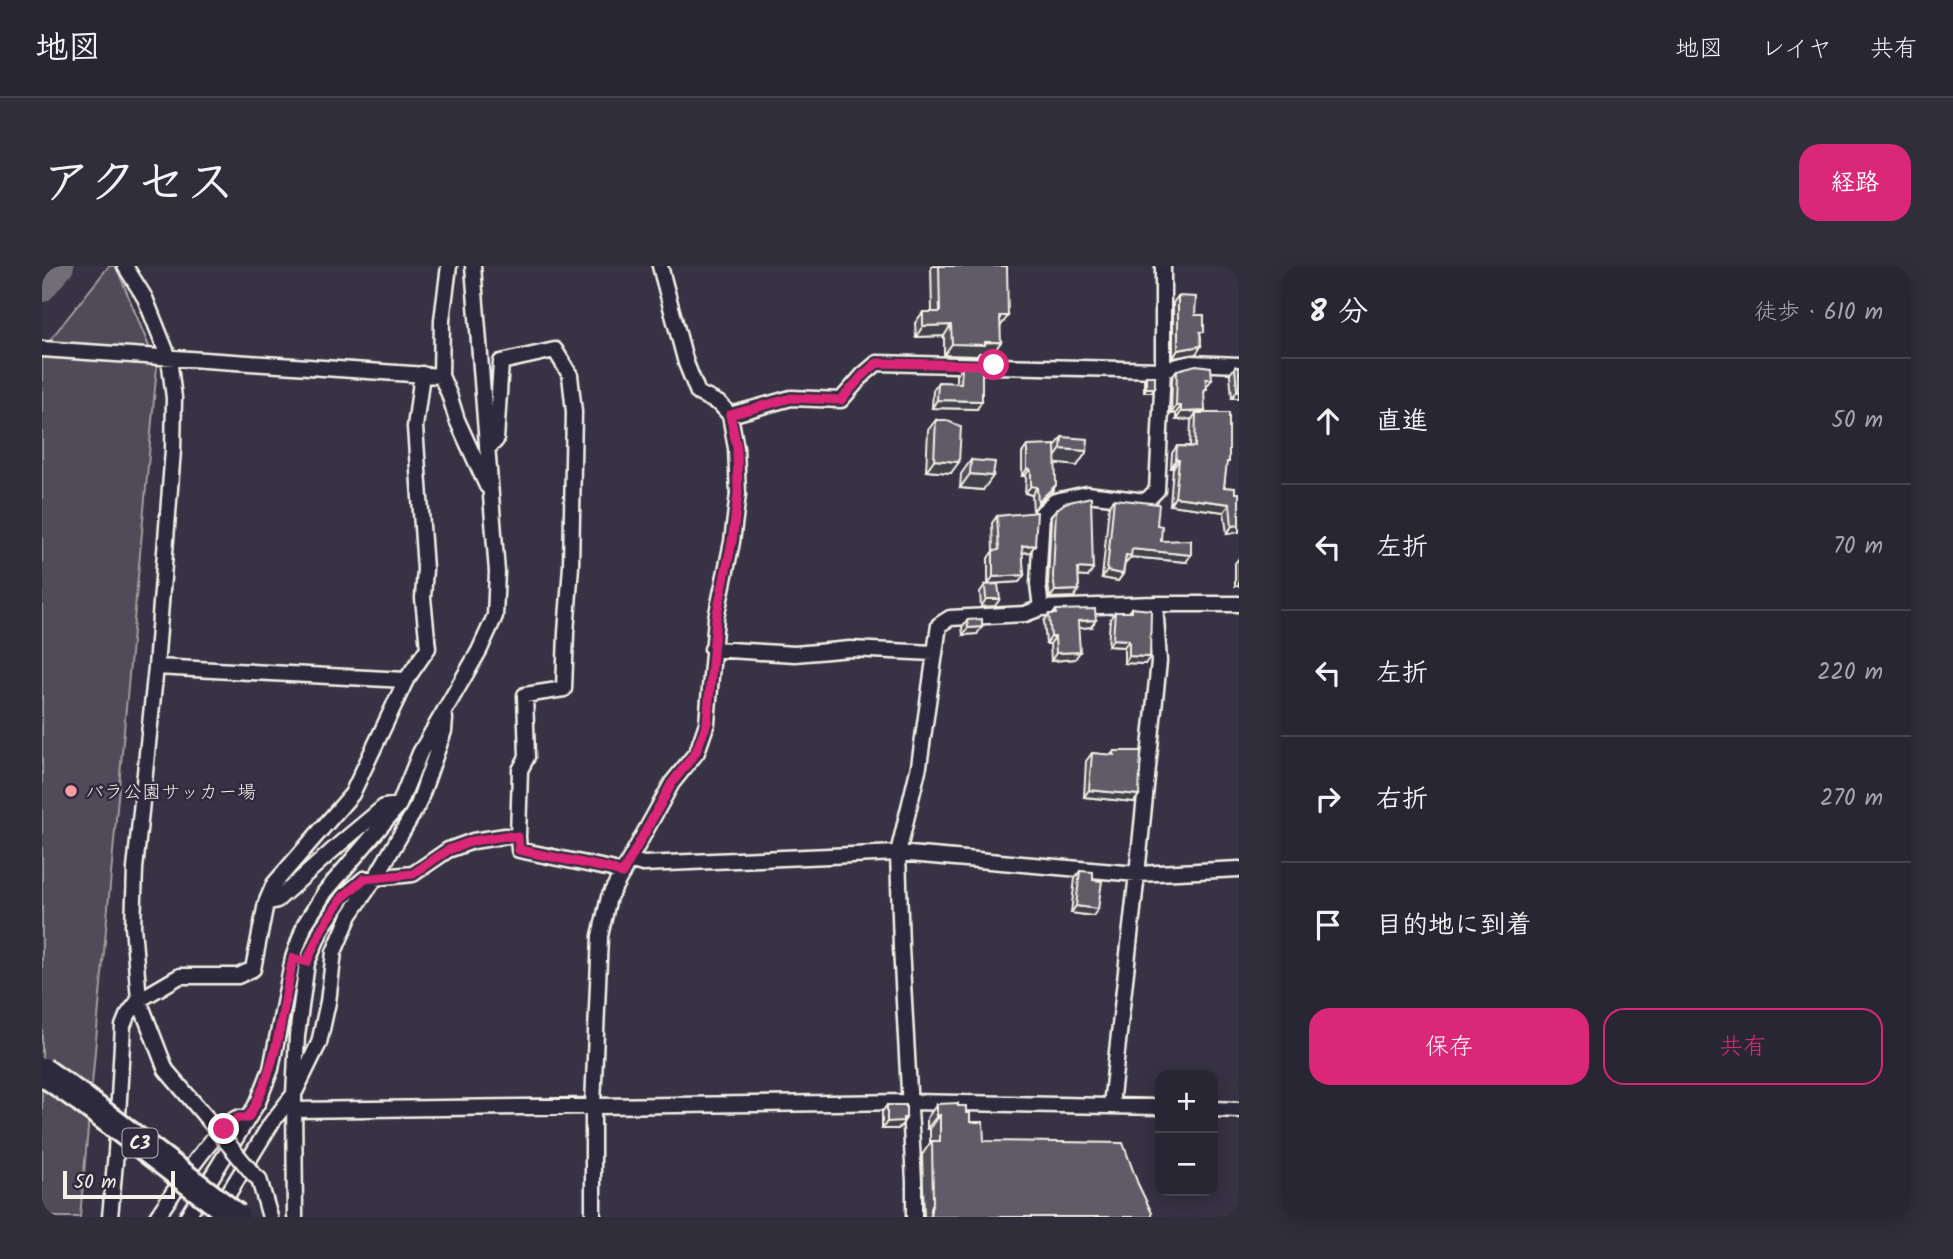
<!DOCTYPE html>
<html lang="ja">
<head>
<meta charset="utf-8">
<style>
  :root { --surface:#292633; --page:#312e3b; --text:#f1f3f6; --muted:#a5a5ac; --line:#45434e; --accent:#db2777 }
  body { margin:0; font-family:Kalam,"Klee One",sans-serif; background:var(--page); color:var(--text) }
  .controls { position:absolute; right:21px; bottom:21px; display:grid; overflow:hidden; border-radius:14px; box-shadow:0 4px 18px #0003 }
  .controls button { width:63px; height:63px; display:grid; place-items:center; padding:0; border:0; border-bottom:2px solid var(--line); background:var(--surface); color:var(--text); font:35px sans-serif }
  .scale { position:absolute; left:21px; bottom:18px; width:112px; box-sizing:border-box; padding-left:7px; border:4px solid #f4f1e8; border-top:0; font-size:19px; line-height:24px; white-space:nowrap; color:#f4f1e8; -webkit-text-stroke:5px #2f2a3d; paint-order:stroke }
  .stop { position:absolute; width:21px; height:21px; margin:-16px; border:5px solid #db2777; border-radius:50%; background:#fff }
  .stop.end { background:#db2777; border-color:#fff; box-shadow:0 2px 7px #0008 }
  .list { margin:0; padding:0; list-style:none }
  h2 { display:flex; justify-content:space-between; align-items:center; height:91px; margin:0; padding:0 28px; font-size:30px }
  h2 small { font-size:23px; font-weight:400; color:var(--muted) }
  .list li { display:grid; grid-template-columns:46px 1fr auto; gap:21px; align-items:center; box-sizing:border-box; height:126px; padding:0 28px; border-top:2px solid var(--line) }
  .list b { display:block; font-size:26px; white-space:nowrap }
  .list em { font-size:23px; font-style:normal; color:var(--muted) }
  .actions { display:flex; gap:14px; padding:21px 28px }
  .actions a { flex:1; padding:16px 0; border:2px solid var(--accent); border-radius:21px; text-align:center; font-size:24px; color:var(--accent) }
  .actions .main { background:var(--accent); color:#fff }
  .icon { flex:none; width:38px; height:38px; fill:none; stroke:currentColor; stroke-width:2; stroke-linecap:round; stroke-linejoin:round }
  .map { position:relative; flex:none; width:1197px; height:951px; overflow:hidden; border-radius:21px }
  header { display:flex; align-items:center; gap:42px; box-sizing:border-box; height:98px; padding:0 35px; background:var(--surface); border-bottom:2px solid var(--line) }
  header strong { font-size:33px }
  nav { display:flex; gap:38px; margin-inline-start:auto; font-size:24px }
  .intro { display:flex; align-items:center; justify-content:space-between; box-sizing:border-box; height:168px; padding:0 42px }
  h1 { margin:0; font-size:49px }
  .button { padding:18px 32px; border-radius:21px; background:var(--accent); color:#fff; font-size:24px; font-weight:700 }
  main { display:flex; gap:42px; padding:0 42px }
  aside { flex:1; background:var(--surface); border-radius:21px; box-shadow:0 4px 18px #0003 }
  .map>svg:first-child { display:block }
  .green { fill:#504b59; stroke:#a29ea0; stroke-width:2 }
  .lines { fill:none; stroke-linecap:round; stroke-linejoin:round }
  .river { stroke:#726e77; stroke-width:26 }
  .street-casing { stroke:#f4f1e8; stroke-width:19 }
  .street { stroke:#2f2a3d; stroke-width:14 }
  .street-bridge-casing { stroke:#f4f1e8; stroke-width:19; stroke-linecap:butt }
  .highway-bridge-casing { stroke:#f4f1e8; stroke-width:32; stroke-linecap:butt }
  .street-bridge { stroke:#2f2a3d; stroke-width:14 }
  .highway-bridge { stroke:#2f2a3d; stroke-width:26 }
  .wall { fill:#524f59; stroke:#f4f1e8; stroke-width:2 }
  .shaded-wall { fill:#424048; stroke:#f4f1e8; stroke-width:2 }
  .building { fill:#5f5c67; stroke:#f4f1e8; stroke-width:2 }
  .route { stroke:#db2777; stroke-width:9 }
  .poi-dot { fill:#ff9aa2; stroke:#2f2a3d; stroke-width:2.5 }
  .labels { text-anchor:middle; stroke-width:5; stroke-linejoin:round; paint-order:stroke }
  .shield { fill:#2f2a3d; stroke:#b9b5b5; stroke-width:2 }
  .shield-label { font-size:18px; font-weight:bold; fill:#f4f1e8 }
  .poi-label { font-size:19px; fill:#f4f1e8; stroke:#2f2a3d; text-anchor:start }
</style>
</head>
<body>
<header>
<strong>地図</strong>
<nav><a>地図</a><a>レイヤ</a><a>共有</a></nav>
</header>
<div class="intro"><h1>アクセス</h1><a class="button">経路</a></div>
<main>
<div class="map">
<svg width="1197" height="951" viewBox="0 0 1197 951">
  <rect width="100%" height="100%" fill="#373244"/>
  <filter id="ink" filterUnits="userSpaceOnUse"><feTurbulence type="fractalNoise" baseFrequency=".0143" numOctaves="2"/><feDisplacementMap in="SourceGraphic" scale="14" xChannelSelector="R" yChannelSelector="G"/><feConvolveMatrix kernelMatrix="1 2 1 2 8 2 1 2 1" color-interpolation-filters="sRGB"/></filter>
  <g filter="url(#ink)">
    <path class="green" d="M67,0H74L115,100L38,951H0V84Z"/>
    <g class="lines">
      <path class="river" d="M0,23L19,0"/>
      <defs>
        <path id="street" d="M407,0L400,54L399,110L407,128L415,154L445,220
          M0,83L399,110
          M688,149L749,132L799,134L821,109L835,97L1121,104L1148,97L1197,99
          M445,183L454,174L459,96L513,84L528,109L532,146L529,300L524,367L522,423L483,429L485,491L478,504L476,571L477,584L569,603L580,608
          M999,342L996,318L1000,247L1013,235L1045,228L1104,235L1115,224L1121,104V0
          M670,383L753,388L808,383L892,387
          M114,401L364,414
          M587,594L601,598L856,587L1095,608L1197,603
          M224,637L235,634L300,576L342,541L357,539
          M1069,839L1095,608L1117,395L1113,338
          M1171,843L1197,844
          M252,844L868,836L1118,841
          M163,850L124,804L97,734L138,710H196L211,703L224,637L232,618L310,528L364,414L386,382L381,332L383,303L373,161L380,108
          M212,909L217,913L228,951
          M68,951L74,886L81,760L85,750L97,734L91,660L93,603L114,401L131,184L132,132L127,92L103,32L83,0
          M115,951C128,931 175,860 195,852C197,852 205,852 206,852
          M145,951L216,836L229,803L251,692L263,658L283,626L357,539L378,487L437,385L453,350L455,306L431,0
          M172,951L230,856L252,828L277,777L286,736L292,686L308,649L334,611L376,539L402,465L403,453
          M253,951L252,828L255,770L265,697L280,662L301,631L322,613L371,608L406,584L431,575L463,570L476,571
          M551,951V839L558,670L567,631L630,517L655,486L665,457L674,352L690,276L696,228L694,182L688,149L678,138L656,127L644,97L618,0
          M872,951V915L859,681L856,587L877,500L897,359L908,352L983,348L999,342L1113,338H1197"/>
      </defs>
      <use href="#street" class="street-casing"/>
      <use href="#street" class="street"/>
      <defs>
        <path id="street-bridge" d="M163,850L212,909"/>
        <path id="highway-bridge" d="M0,805L40,833L194,951"/>
      </defs>
      <use href="#street-bridge" class="street-bridge-casing"/>
      <use href="#highway-bridge" class="highway-bridge-casing"/>
      <use href="#street-bridge" class="street-bridge"/>
      <use href="#highway-bridge" class="highway-bridge"/>
    </g>
    <path class="wall" d="M889,0H965L958,61L951,87H937L935,90L902,89V70L874,71L873,57L881,46H890Z
      M1136,30L1153,49L1159,71V80L1154,88L1131,92V37Z
      M920,101L935,143L890,142L891,124L896,116L914,117V109Z
      M1193,101L1197,132H1190L1188,108Z
      M1135,104L1170,113L1165,120L1162,127L1161,147L1184,201L1182,221L1193,227H1197V266L1185,268L1182,246L1128,239L1131,202H1129L1130,187L1135,180H1148L1149,155L1150,153L1134,154V147L1129,148L1130,112Z
      M1104,110L1113,122L1110,126H1102V113Z
      M894,154L909,207L884,205L886,164Z
      M1020,171L1045,185L1035,200L1013,197L1009,227L996,238L991,245L990,229L983,227L984,213L983,210H980V187L985,180L1013,181Z
      M929,194L941,224L918,222L919,208Z
      M1072,233L1115,259L1119,275L1144,296L1089,291L1084,297H1083L1081,308L1076,315L1060,312L1067,240Z
      M1014,244L1046,311L1036,310L1037,324L1032,331L1008,332L1006,318L1009,251Z
      M955,250L993,279L988,286L980,287L982,309L977,316L946,318V292L951,285L950,257Z
      M1197,292V320H1193V297Z
      M943,319L953,340L939,341L938,326Z
      M1089,342L1103,398L1082,397V381L1066,380L1068,353L1073,346H1086Z
      M1014,344L1049,361L1036,362L1033,393L1009,395L1008,378H1004L1002,355L1007,348H1011Z
      M925,354L935,368L921,369L920,361Z
      M1072,485L1097,529L1092,536L1042,531L1044,495L1050,487L1069,489Z
      M1038,605L1051,614V650L1029,647L1033,612Z
      M895,838L916,840L924,847L928,856L942,875L1096,918L1110,951H882L880,889L888,877V863H885V852Z
      M845,839L864,852L859,860H858L856,863H840V846Z"/>
    <path class="shaded-wall" d="M958,50H966L958,61Z
      M909,59L902,70L874,71L881,60Z
      M959,76L951,87H937L935,90L902,89L910,78Z
      M1159,80L1154,88L1131,92L1136,84Z
      M1104,122H1113L1110,126H1102Z
      M1195,125H1197V132H1190Z
      M895,134L940,135L935,143L890,142Z
      M1134,140H1139L1134,147L1129,148Z
      M1163,145L1158,152L1154,147L1150,153L1134,154L1139,146Z
      M1019,183L1045,185L1035,200L1009,197Z
      M892,194L917,196L909,207L884,205Z
      M1134,194H1137L1131,202H1129Z
      M985,203H988L983,210H980Z
      M928,208L951,210L941,224L918,222Z
      M1014,219L1009,227L996,238L999,233Z
      M989,220L995,221L990,229L983,227Z
      M1133,231L1188,238L1182,246L1128,239Z
      M1197,259V266L1185,268L1190,260Z
      M993,279L988,286L975,287L980,280Z
      M1090,283L1149,289L1144,296L1089,291L1084,297H1079Z
      M1036,302L1051,303L1046,311L1031,310Z
      M1065,305L1081,308L1076,315L1060,312Z
      M982,309L977,316L946,318L951,311Z
      M1037,324L1032,331L1008,332L1013,325Z
      M944,333H958L953,340L939,341Z
      M1054,354L1049,361L1031,363L1036,355Z
      M940,361L935,368L921,369L926,362Z
      M1009,371H1013L1008,378H1004Z
      M1071,373L1087,374L1082,381L1066,380Z
      M1038,386L1033,393L1009,395L1014,387Z
      M1087,390L1108,391L1103,398L1082,397Z
      M1047,524L1097,529L1092,536L1042,531Z
      M1034,640L1056,643L1051,650L1029,647Z
      M898,849L888,863H885L895,850Z
      M861,852H864L859,860H858L856,863H840L845,856Z"/>
    <path class="building" d="M897,0H965L966,50H958L959,76H943V79L910,78L909,59L881,60V46H898Z
      M1136,30L1154,31L1153,49H1162V66H1158L1159,80L1136,84Z
      M1154,99L1169,101L1170,113H1164L1165,123H1162L1163,145L1139,146V140H1134L1135,104Z
      M920,101H940V135L895,134L896,116L919,117Z
      M1193,101H1197V125H1195Z
      M1104,110H1113V122H1104Z
      M1154,147H1187V196H1185L1182,221L1193,222V227H1197V259L1190,260L1188,238L1133,231L1137,194H1134L1135,180L1153,181Z
      M894,154H904L919,161L917,196L892,194Z
      M1020,171L1046,173L1045,185L1019,183Z
      M1013,179L1014,219L999,233L996,237L995,221L989,220V206L988,203H985V180Z
      M929,194L953,196L951,210L928,208Z
      M1049,231L1051,303L1036,302L1037,324L1013,325L1011,310L1014,244L1023,237Z
      M1072,233L1117,238L1115,259L1120,260L1119,275L1149,274V289L1090,283L1089,290L1084,289L1081,308L1065,305Z
      M995,246L993,279L980,280L982,309L951,311V285L957,284L955,250Z
      M956,318L958,333H944L943,319Z
      M1089,342L1109,344L1108,391L1087,390V374L1071,373L1073,346H1089Z
      M1053,343L1054,354L1036,355L1038,386L1014,387L1013,371H1009L1007,348H1014V344Z
      M940,353V361L926,362L925,354Z
      M1072,485H1099L1097,529L1047,524L1050,487L1072,489Z
      M1038,605L1051,606V614L1060,615L1056,643L1034,640Z
      M916,837V840H924V847H928V856H941L942,875L1081,877L1096,918L1110,947V951H889V943L891,937L890,875H898V849L895,850V838Z
      M845,839H864V852H861V855L845,856Z"/>
  </g>
  <g class="lines" filter="url(#ink)">
    <path class="route" d="M182,863L196,852H206C235,806 240,745 251,692L265,696L280,662L301,631L322,613L371,608L406,584L431,575L463,570L476,571L477,584L569,603L580,608L630,517L654,486L665,457L674,352L690,276L696,228L695,182L688,149L749,132L799,134L821,109L835,97L952,99"/>
  </g>
  <circle class="poi-dot" cx="29" cy="525" r="7"/>
  <g class="labels">
    <rect class="shield" x="80.5" y="862.5" width="35" height="29" rx="5"/>
    <g class="shield-label">
      <text x="98" y="883">C3</text>
    </g>
    <g class="poi-label">
      <text x="43" y="532">バラ公園サッカー場</text>
    </g>
  </g>
</svg>
<div class="controls">
<button>+</button>
<button>−</button>
</div>
<div class="scale">50 m</div>
<div class="stop" style="left:952px;top:99px"></div>
<div class="stop end" style="left:182px;top:863px"></div>
</div>
<aside>
<h2>8 分<small>徒歩 · 610 m</small></h2>
<ul class="list">
<li><svg class="icon" aria-label="ahead" viewBox="0 0 24 24"><path d="M12 20V5M6 11l6-6 6 6"/></svg><div><b>直進</b></div><em>50 m</em></li>
<li><svg class="icon" aria-label="left" viewBox="0 0 24 24"><path d="M17 20v-9H6M10 6l-5 5 5 5"/></svg><div><b>左折</b></div><em>70 m</em></li>
<li><svg class="icon" aria-label="left" viewBox="0 0 24 24"><path d="M17 20v-9H6M10 6l-5 5 5 5"/></svg><div><b>左折</b></div><em>220 m</em></li>
<li><svg class="icon" aria-label="right" viewBox="0 0 24 24"><path d="M7 20v-9h11M14 6l5 5-5 5"/></svg><div><b>右折</b></div><em>270 m</em></li>
<li><svg class="icon" aria-label="arrive" viewBox="0 0 24 24"><path d="M6 21V4h12l-3 4 3 4H6"/></svg><div><b>目的地に到着</b></div></li>
</ul>
<div class="actions"><a class="main">保存</a><a>共有</a></div>
</aside>
</main>
</body>
</html>
